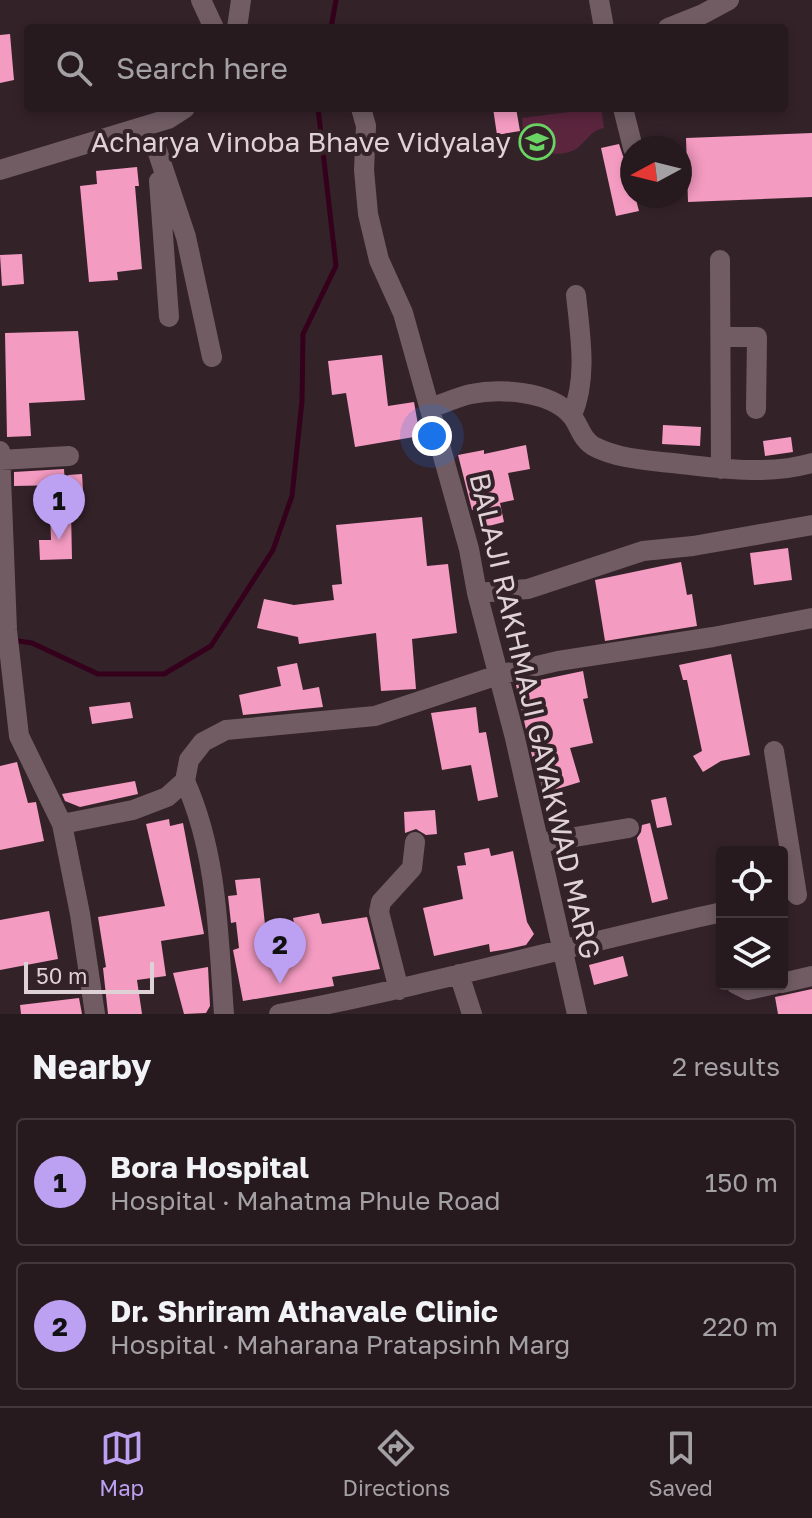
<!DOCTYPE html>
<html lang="en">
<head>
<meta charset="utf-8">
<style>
  :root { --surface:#271a1f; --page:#2f2328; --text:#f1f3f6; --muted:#a4a1a4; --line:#43383d; --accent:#bca0f2 }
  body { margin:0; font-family:"Golos Text",sans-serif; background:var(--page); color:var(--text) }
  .controls { position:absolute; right:24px; bottom:24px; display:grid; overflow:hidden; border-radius:8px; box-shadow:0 4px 12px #0003 }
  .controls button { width:72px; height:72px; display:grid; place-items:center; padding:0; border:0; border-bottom:2px solid var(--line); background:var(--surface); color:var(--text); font:40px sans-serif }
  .compass { position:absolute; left:620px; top:136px; width:72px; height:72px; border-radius:50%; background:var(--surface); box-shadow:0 4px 12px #0003; rotate:263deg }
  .scale { position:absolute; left:24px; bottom:20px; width:130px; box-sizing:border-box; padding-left:8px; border:4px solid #dfd2d7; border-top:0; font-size:22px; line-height:28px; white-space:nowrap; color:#dfd2d7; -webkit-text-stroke:6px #342229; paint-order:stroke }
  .you { position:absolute; left:432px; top:436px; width:28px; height:28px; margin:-20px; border:6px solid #fff; border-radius:50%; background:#1a73e8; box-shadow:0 0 0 12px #1a73e833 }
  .badge { display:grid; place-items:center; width:52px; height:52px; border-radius:50%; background:var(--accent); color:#111; font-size:26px; font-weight:700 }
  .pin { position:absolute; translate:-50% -66px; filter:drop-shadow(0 2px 4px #0008) }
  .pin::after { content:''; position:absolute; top:42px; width:28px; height:24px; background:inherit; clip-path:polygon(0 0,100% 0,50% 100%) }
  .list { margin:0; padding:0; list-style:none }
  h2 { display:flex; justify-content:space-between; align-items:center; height:104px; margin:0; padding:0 32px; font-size:34px }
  h2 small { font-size:26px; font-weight:400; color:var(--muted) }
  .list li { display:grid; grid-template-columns:52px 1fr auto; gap:24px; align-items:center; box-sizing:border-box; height:128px; margin:0 16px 16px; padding:0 16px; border:2px solid var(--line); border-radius:8px }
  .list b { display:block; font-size:30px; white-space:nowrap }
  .list p { margin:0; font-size:26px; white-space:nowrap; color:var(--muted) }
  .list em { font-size:26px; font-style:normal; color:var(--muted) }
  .icon { flex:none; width:44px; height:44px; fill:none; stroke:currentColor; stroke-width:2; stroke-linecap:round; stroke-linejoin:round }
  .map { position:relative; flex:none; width:812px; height:1014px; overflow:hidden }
  .search { position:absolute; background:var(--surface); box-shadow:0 4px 12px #0003; left:24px; right:24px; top:24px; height:88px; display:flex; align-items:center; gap:20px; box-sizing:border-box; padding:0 28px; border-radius:8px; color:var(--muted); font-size:30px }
  .sheet { height:392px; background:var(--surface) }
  nav { display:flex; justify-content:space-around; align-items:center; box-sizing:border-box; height:112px; border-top:2px solid var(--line); background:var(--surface); font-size:22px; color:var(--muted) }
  nav a { display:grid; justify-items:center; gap:4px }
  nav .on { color:var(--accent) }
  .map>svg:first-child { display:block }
  .green { fill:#5b253e }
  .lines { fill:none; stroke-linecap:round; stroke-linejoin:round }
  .stream { stroke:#34001c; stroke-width:5 }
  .building { fill:#f49bc1 }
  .minor { stroke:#715c64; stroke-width:20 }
  .labels { text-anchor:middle; stroke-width:8; stroke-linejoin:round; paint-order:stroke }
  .poi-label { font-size:28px; fill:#dfd2d7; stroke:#342229; text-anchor:end }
  .street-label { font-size:28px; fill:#dfd2d7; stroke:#342229 }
</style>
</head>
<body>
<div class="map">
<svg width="812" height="1014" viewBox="0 0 812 1014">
  <rect width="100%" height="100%" fill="#342229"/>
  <path class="green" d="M601,108L604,128C589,130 585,146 572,151C557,157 541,152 525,149L522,118Z"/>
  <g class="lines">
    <path class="stream" d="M331,28L336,0
      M12,640L32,643L98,674H164L211,646L273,550L292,496L302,401L303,334L336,266L318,108"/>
  </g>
  <path class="building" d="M10,34L14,80L0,83V35Z
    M493,108H516L520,131L497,135Z
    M812,133V197L688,202L686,138Z
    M619,144L623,156L628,160L632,196H635L639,211L616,216L601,148Z
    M137,167L139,186H135L142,269L117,272L118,280L89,282L80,186L97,184L96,171Z
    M22,254L24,284L2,286L0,255Z
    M78,331L85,400L29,403L31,436L7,437L5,333Z
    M382,355L388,406L414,402L420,436L355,447L346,393L332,395L328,361Z
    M663,425L701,427L700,446L662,444Z
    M791,437L793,452L765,456L763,441Z
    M526,445L530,469L508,473L514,500L500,503L504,522L481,528L477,509L472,510L458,455L484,450V454Z
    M64,469L65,485L14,486V472Z
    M82,474L84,506L69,507L68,475Z
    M71,511L72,559L40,560L39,540H51L50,512Z
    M422,517L427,566L448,564L457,633L412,639L416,689L381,691L376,633L299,644L298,637L257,628L264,599L294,605L334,600L332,585L342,584L336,525Z
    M788,548L792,580L754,585L750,553Z
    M681,562L687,595L692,594L697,626L605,641L595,580Z
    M731,654L750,755L721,761L703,772L693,756L702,751L687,680H683L679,665Z
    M297,663L303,690L319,687L323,707L243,715L239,695L281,686L277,667Z
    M583,671L588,698L583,699L593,743L570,748L580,782L544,793L532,756L516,685Z
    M130,702L133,718L92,724L89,707Z
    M476,707L479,733L486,732L498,797L478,801L471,765L442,770L431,713Z
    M17,762L28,803L36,802L44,841L0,850V766Z
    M135,781L138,794L80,807L65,801L62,794Z
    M666,797L672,825L657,828L651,800Z
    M435,810L437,834L426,835L416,829L405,833L404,812Z
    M169,819L170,826L183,823L204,934L161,941L166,976L137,980L142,1014H108L103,968L106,967L98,917L165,906L146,824Z
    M650,823L668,899L652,903L637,838L641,832L642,825Z
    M489,848L491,856L513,851L527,922L534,934L526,945L508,949L490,952L489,944L434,956L423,908L463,899L457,866L466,865L464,853Z
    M260,878L267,943L297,937L293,918L319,913L322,924L367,917L380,969L332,977L334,986L243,1001L233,950L239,948L236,922L231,923L228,896L237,895L235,880Z
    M49,911L58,959L0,970V920Z
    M623,956L628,976L594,985L589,965Z
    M208,967L210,1006L206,1013L184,1014L173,973Z
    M812,989V1014H778L775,997Z
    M79,998L82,1014H21L20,1005Z"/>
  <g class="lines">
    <path class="minor" d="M201,0L214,28
      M599,0L604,28
      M237,28L241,0
      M668,28L703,14L729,0
      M361,108L366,126L364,170L368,214L379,260L403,313L469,549L477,593L515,738L577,1014
      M623,108L633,148
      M156,147L186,237L212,357
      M0,170L168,119L185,108
      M159,181L169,317
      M720,260L721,469
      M721,337H757L756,409
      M430,408C443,404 457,397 471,394C499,388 549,391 570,414C580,424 580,439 595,447C619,459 646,460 672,463C718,468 766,476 812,463
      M572,415C588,378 580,334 576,295
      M0,451L7,630L19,736L62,824L80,914L95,1014
      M0,460L69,456
      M477,593L528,589L643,551L693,546L812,525
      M774,751L797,895
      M185,781C218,855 218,934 224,1014
      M62,824L133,810L167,797L185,781L189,760L203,742L226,730L375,716L498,675L558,661L713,637L812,618
      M539,843L629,828
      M459,974L472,1014
      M782,983L812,976
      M736,984L748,990L775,984
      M399,990L379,912L381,902L412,868L415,842
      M279,1014C428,985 574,945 722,912"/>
  </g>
  <defs>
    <symbol id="school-ring" viewBox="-11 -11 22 22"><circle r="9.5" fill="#342229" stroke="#69d464" stroke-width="1.5"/><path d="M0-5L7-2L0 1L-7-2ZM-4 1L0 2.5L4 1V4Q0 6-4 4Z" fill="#69d464"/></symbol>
  </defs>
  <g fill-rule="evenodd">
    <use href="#school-ring" x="517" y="122" width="40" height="40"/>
  </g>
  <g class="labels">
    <g class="poi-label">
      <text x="511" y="152">Acharya Vinoba Bhave Vidyalay</text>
    </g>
    <g class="street-label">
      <text transform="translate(535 716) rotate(77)" y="10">BALAJI RAKHMAJI GAYAKWAD MARG</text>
    </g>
  </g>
</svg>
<div class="controls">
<button><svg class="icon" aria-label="locate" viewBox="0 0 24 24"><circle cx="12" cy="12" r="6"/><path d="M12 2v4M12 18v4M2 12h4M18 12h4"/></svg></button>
<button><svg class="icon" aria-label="layers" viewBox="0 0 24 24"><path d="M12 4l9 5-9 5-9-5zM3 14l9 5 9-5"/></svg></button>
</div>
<svg class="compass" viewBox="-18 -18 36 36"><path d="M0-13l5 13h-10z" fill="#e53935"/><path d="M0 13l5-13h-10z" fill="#a4a1a4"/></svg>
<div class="scale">50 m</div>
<div class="you"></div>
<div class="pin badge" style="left:59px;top:540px">1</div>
<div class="pin badge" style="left:280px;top:984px">2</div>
<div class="search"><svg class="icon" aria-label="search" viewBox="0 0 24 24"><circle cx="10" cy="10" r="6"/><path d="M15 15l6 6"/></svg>Search here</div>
</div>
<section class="sheet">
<h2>Nearby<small>2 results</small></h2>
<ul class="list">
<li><span class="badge">1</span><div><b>Bora Hospital</b><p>Hospital · Mahatma Phule Road</p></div><em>150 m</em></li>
<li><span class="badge">2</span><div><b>Dr. Shriram Athavale Clinic</b><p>Hospital · Maharana Pratapsinh Marg</p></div><em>220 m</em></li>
</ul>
</section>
<nav>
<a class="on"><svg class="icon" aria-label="map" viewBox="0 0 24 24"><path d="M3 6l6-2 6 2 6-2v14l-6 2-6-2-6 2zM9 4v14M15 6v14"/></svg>Map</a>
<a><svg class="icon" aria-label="directions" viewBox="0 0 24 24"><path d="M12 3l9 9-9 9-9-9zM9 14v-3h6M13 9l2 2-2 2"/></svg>Directions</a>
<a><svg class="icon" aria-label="saved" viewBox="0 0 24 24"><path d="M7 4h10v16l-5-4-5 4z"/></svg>Saved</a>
</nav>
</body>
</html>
